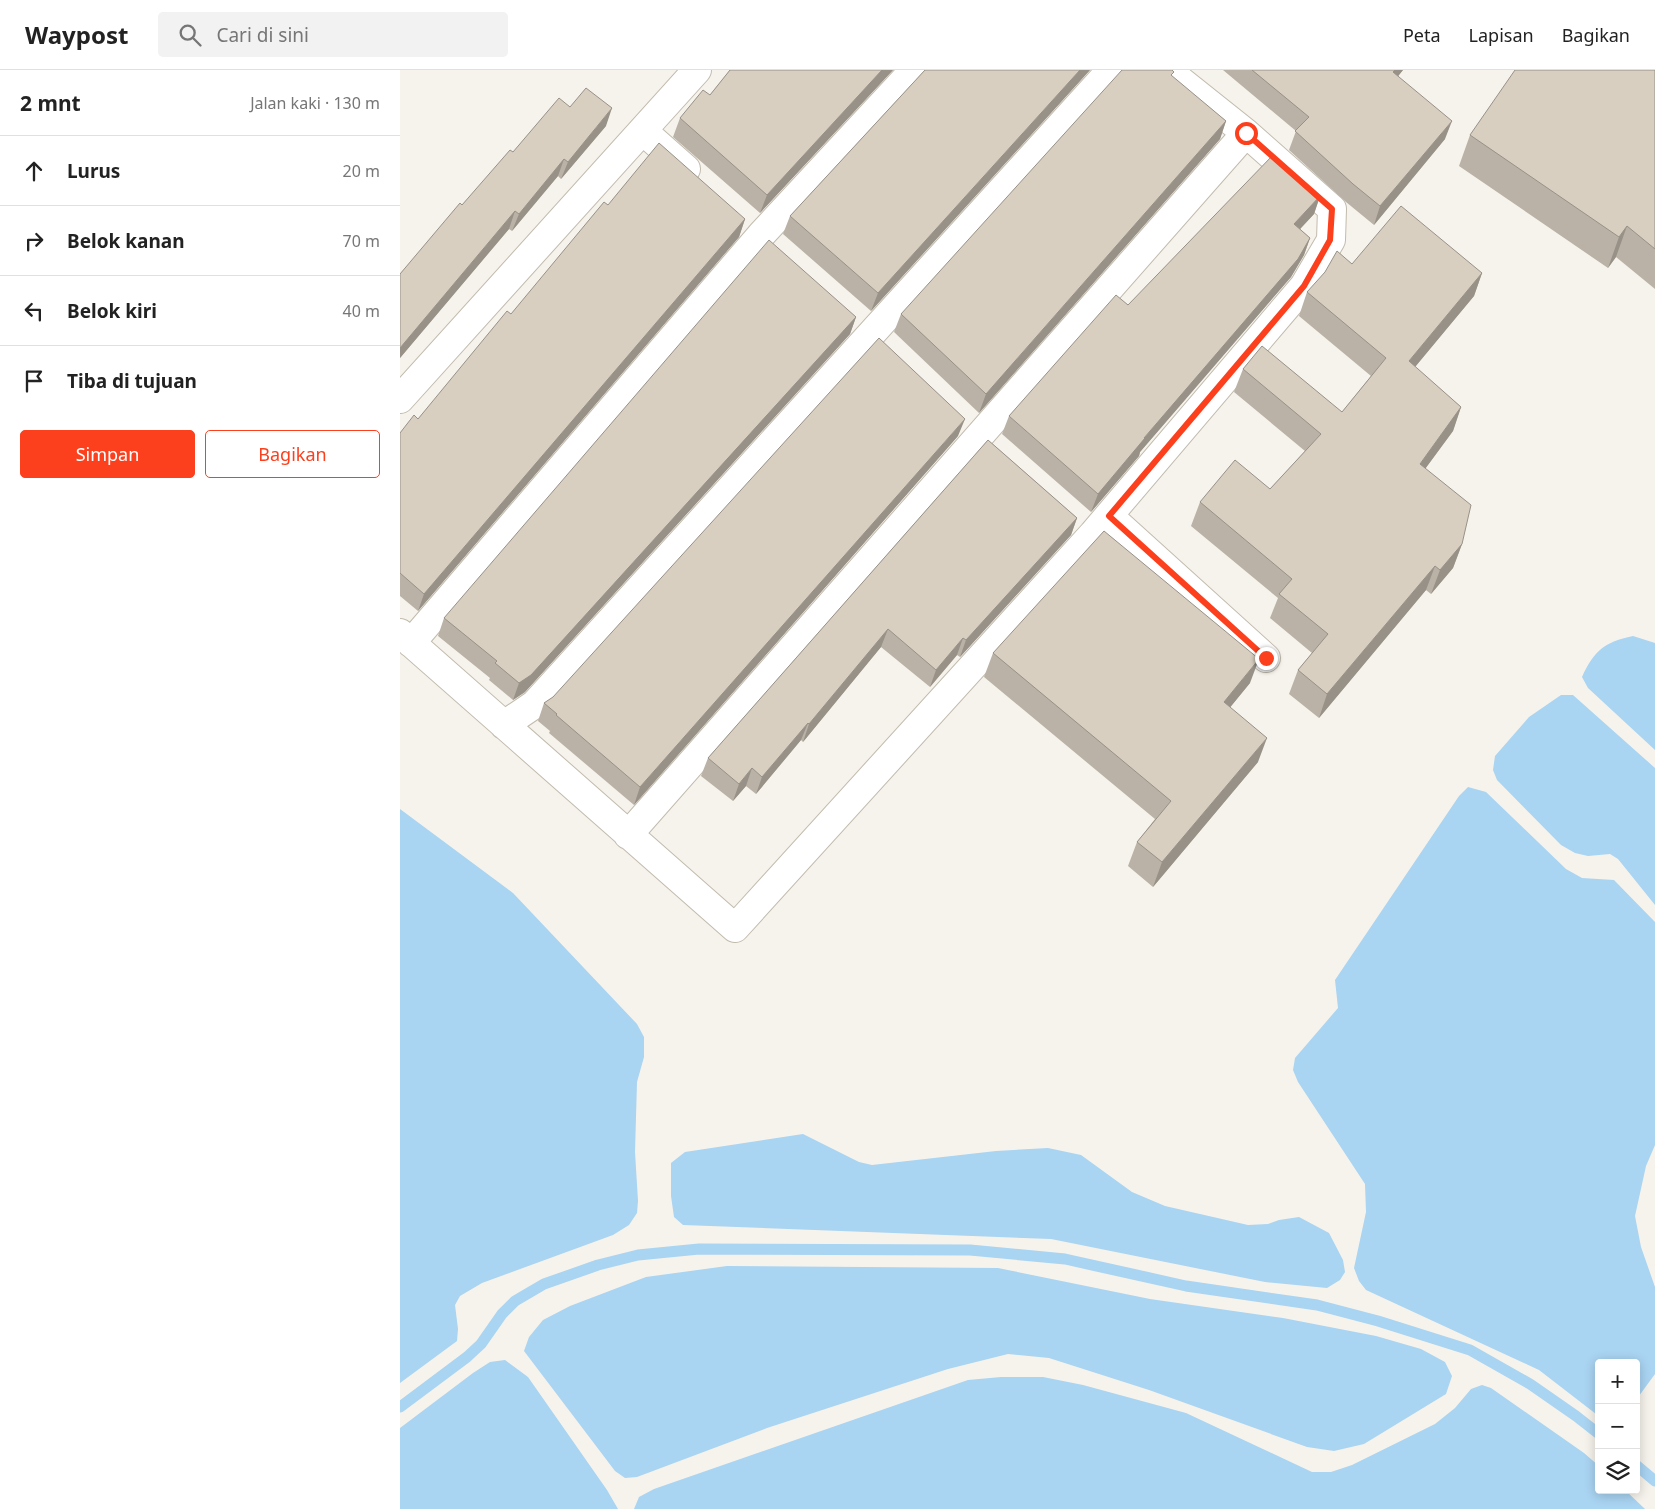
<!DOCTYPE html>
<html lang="id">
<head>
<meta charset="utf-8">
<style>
  :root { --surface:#fff; --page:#f2f2f2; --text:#222; --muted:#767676; --line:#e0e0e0; --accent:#fc3f1d }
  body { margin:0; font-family:"Noto Sans",sans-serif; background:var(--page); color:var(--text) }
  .controls { position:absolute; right:15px; bottom:15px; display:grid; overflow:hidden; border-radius:5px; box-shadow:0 2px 12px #0003 }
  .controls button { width:45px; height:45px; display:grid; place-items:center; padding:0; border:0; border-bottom:1px solid var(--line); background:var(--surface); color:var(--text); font:25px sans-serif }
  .stop { position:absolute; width:15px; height:15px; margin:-11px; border:4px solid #fc3f1d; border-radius:50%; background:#fff }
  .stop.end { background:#fc3f1d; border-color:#fff; box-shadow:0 1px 5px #0008 }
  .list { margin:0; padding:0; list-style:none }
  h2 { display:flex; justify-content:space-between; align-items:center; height:65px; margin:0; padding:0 20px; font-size:21px }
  h2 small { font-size:16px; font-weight:400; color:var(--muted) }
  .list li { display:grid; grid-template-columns:32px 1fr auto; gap:15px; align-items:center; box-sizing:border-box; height:70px; padding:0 20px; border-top:1px solid var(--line) }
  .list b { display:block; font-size:19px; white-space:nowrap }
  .list em { font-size:16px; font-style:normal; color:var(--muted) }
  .actions { display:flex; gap:10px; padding:15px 20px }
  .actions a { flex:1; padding:11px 0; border:1px solid var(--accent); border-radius:5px; text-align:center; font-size:18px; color:var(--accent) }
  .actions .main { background:var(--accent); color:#fff }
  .icon { flex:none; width:28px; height:28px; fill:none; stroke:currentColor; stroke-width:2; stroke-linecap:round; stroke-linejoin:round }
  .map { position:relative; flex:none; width:1255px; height:1439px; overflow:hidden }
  header { display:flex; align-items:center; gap:30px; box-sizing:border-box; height:70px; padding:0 25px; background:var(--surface); border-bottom:1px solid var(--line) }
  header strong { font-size:24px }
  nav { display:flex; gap:28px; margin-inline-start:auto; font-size:18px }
  .search { width:350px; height:45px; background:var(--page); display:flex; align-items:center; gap:12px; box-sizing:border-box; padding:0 18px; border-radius:5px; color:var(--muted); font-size:19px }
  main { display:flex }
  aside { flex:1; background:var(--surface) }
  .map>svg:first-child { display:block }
  .water { fill:#a9d4f2 }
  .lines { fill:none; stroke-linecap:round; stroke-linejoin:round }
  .stream { stroke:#a9d4f2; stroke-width:11 }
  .minor-casing { stroke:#c2bbae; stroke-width:30 }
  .minor { stroke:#fff; stroke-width:28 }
  .wall { fill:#bab2a6 }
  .shaded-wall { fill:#979187 }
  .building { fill:#d8cfc1; stroke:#979187 }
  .route { stroke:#fc3f1d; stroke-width:6 }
</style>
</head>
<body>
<header>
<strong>Waypost</strong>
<div class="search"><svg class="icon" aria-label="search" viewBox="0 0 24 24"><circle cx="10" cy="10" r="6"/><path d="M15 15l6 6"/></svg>Cari di sini</div>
<nav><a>Peta</a><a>Lapisan</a><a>Bagikan</a></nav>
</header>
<main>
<aside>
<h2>2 mnt<small>Jalan kaki · 130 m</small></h2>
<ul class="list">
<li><svg class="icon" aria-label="ahead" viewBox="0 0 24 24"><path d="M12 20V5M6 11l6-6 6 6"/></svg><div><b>Lurus</b></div><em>20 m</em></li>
<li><svg class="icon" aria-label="right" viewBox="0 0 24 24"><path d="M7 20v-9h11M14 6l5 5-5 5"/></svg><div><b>Belok kanan</b></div><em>70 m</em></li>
<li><svg class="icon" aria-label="left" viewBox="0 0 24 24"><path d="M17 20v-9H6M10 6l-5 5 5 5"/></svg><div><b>Belok kiri</b></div><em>40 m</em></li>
<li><svg class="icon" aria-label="arrive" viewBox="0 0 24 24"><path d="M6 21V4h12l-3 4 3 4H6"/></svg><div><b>Tiba di tujuan</b></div></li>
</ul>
<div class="actions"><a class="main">Simpan</a><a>Bagikan</a></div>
</aside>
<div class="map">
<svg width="1255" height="1439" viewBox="0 0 1255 1439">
  <rect width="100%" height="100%" fill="#f6f3ec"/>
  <path class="water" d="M1233,566L1255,573V680L1188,618L1182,607C1194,581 1204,572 1233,566Z
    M1161,625H1173L1255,698V835L1218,789L1210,784L1188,786L1175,783L1161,775L1097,710L1093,700L1095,686L1129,647Z
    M1068,717L1086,722L1166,799L1182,808L1214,810L1255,852V1075L1246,1096L1235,1146L1241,1177L1255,1217V1304L1236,1330V1293H1199V1344H1196L1139,1300L966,1220L959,1211L954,1198L966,1142L965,1114L898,1012L893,1000L895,988L938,938L935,910L1059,726Z
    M0,739L113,823L237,954L244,967V987L237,1012L235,1082L238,1131L237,1143L229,1155L213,1165L82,1213L60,1226L55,1235L58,1259L57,1271L0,1313Z
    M403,1064L459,1092L472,1095L596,1081L648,1078L681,1085L732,1122L765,1136L848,1155L868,1154L879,1150L899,1147L929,1163L943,1190L945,1202L940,1210L927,1218L865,1212L651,1169L283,1155L274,1147L271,1126V1093L285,1082Z
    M327,1196L598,1198L750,1229L883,1248L976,1266L1021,1279L1045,1292L1052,1306L1046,1324L964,1374L934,1381L907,1377L749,1320L649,1288L608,1284L548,1299L367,1358L237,1407L225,1408L215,1401L124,1281L129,1267L143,1250L170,1236L246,1207Z
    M105,1290L128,1307L207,1420L218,1439H0V1358L73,1303L90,1292Z
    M601,1307H643L683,1315L786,1343L912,1402H931L952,1395L1035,1354L1055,1338L1071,1319L1082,1315L1091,1318L1184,1383L1199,1396V1420H1225L1245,1439H234L239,1427L254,1419L568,1310Z"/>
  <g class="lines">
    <path class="stream" d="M0,1337L67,1287L81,1274L102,1244L115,1231L144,1214L198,1195L238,1185L299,1179L570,1180L665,1189L786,1216L917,1235L978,1251L1070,1280L1130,1314L1176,1346L1199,1364
      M1236,1395L1255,1411"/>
    <defs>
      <path id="minor" d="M243,61L286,99
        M0,329L297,0
        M709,446L866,588
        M0,563L335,858L693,464L904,216L931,170L932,139L846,63L767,0
        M11,573L361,165L514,0
        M104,655L135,634L711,0
        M228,765L846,63"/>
    </defs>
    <use href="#minor" class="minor-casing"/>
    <use href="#minor" class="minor"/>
  </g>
  <path class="wall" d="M330,0H493L360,143L273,67L280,48L310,25Z
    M525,0H690L471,241L383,164L390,146Z
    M823,0H1003L998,6L1045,69L974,155L946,132L889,80L896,61Z
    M1255,0V219L1216,187L1208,198L1059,96L1070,65Z
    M772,7L826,51L820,69L579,343L494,262L501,244Z
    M206,56L161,109L158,106L112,161L109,159L0,288V204L62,135L113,82Z
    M920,126L914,144L900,159L910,168L904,185L891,207L740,382L739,386L691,442L602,364L609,346L728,235Z
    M208,135L345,149L339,167L18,541L0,526V363L18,349Z
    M952,194L1082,203L1074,226L1015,297L1061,337L1053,361L1025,399L1062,474L1053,498L1031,524L1026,520L919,648L889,624L898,600L912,583L870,548L878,528L791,456L800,432L870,419L905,381L834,322L843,299L942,342L971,306L899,246L907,222Z
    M456,247L450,264L125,622L113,630L89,610L90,608L38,566L44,548Z
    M558,366L234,735L149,663L150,661L138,651L144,633Z
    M588,370L677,448L671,465L560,587L557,585L530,617L481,577L403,672L401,670L356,724L346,716L333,731L301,706L308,688Z
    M593,583L850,613L830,637L858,692L753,817L728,796L737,772L755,749L584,607Z"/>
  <path class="shaded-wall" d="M482,0H493L360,143L367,125Z
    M680,0H690L471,241L478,223Z
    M995,0H1003L987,20L993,2Z
    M212,38L206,56L161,109L168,92Z
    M826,51L820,69L579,343L586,324Z
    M1052,51L1045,69L974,155L980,136Z
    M164,89L158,106L112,161L119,144Z
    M920,126L914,144L888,172L894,154Z
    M115,141L109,159L0,288V278Z
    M345,149L339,167L18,541L24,524Z
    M1227,156L1216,187L1208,198L1219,167Z
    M910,168L904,185L891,207L740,382L739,386L691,442L698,424Z
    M1082,203L1074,226L1000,315L1009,291Z
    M456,247L450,264L125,622L113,630L119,613Z
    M1061,337L1053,361L1011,418L1020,394Z
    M565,349L558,366L234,735L240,717Z
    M677,448L671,465L560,587L566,570Z
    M1062,474L1053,498L1031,524L1040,500Z
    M1035,496L1026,520L919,648L927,624Z
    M488,559L481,577L403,672L409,654Z
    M563,568L557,585L530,617L536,600Z
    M859,589L850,613L815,656L824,632Z
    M408,653L401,670L356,724L362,707Z
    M867,668L858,692L753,817L762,792Z
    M352,698L346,716L333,731L339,714Z"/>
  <path class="building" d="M330,0H482L367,125L280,48L303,20L310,25Z
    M525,0H680L478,223L390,146Z
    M722,0H772L774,2L771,5L826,51L586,324L501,244Z
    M852,0H995L993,2L1052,51L980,136L953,114L895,61L909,47Z
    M1115,0H1255V179L1227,156L1219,167L1070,65Z
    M186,18L212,38L168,92L164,89L119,144L115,141L0,278V204L60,133L62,135L110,80L113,82L159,28L170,37Z
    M259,73L345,149L24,524L0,503V363L14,345L18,349L107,241L111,244L204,132L208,135Z
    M873,85L920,126L894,154L910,168L898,189L744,368H745L698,424L609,346L716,225L728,235Z
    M1001,136L1082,203L1009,291L1061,337L1020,394L1071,435L1062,474L1040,500L1035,496L927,624L898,600L928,564L879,524L892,509L800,432L835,390L870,419L921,364L843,299L862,276L942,342L986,288L907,222L925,202L937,181L952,194Z
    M369,170L456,247L131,605L119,613L95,593L97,591L44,548Z
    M479,268L565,349L240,717L156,645L157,644L144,633L153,627Z
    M588,370L677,448L566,570L563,568L536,600L488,559L409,654L408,653L362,707L352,698L339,714L308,688Z
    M704,461L859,589L824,632L867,668L762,792L737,772L771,731L593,583Z"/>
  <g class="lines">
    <path class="route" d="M846,63L932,139L930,170L904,216L709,446L866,588"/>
  </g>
</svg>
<div class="controls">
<button>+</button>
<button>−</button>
<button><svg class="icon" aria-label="layers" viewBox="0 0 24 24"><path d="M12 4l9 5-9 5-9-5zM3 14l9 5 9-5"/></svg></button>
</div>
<div class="stop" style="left:846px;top:63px"></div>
<div class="stop end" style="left:866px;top:588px"></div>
</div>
</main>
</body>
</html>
